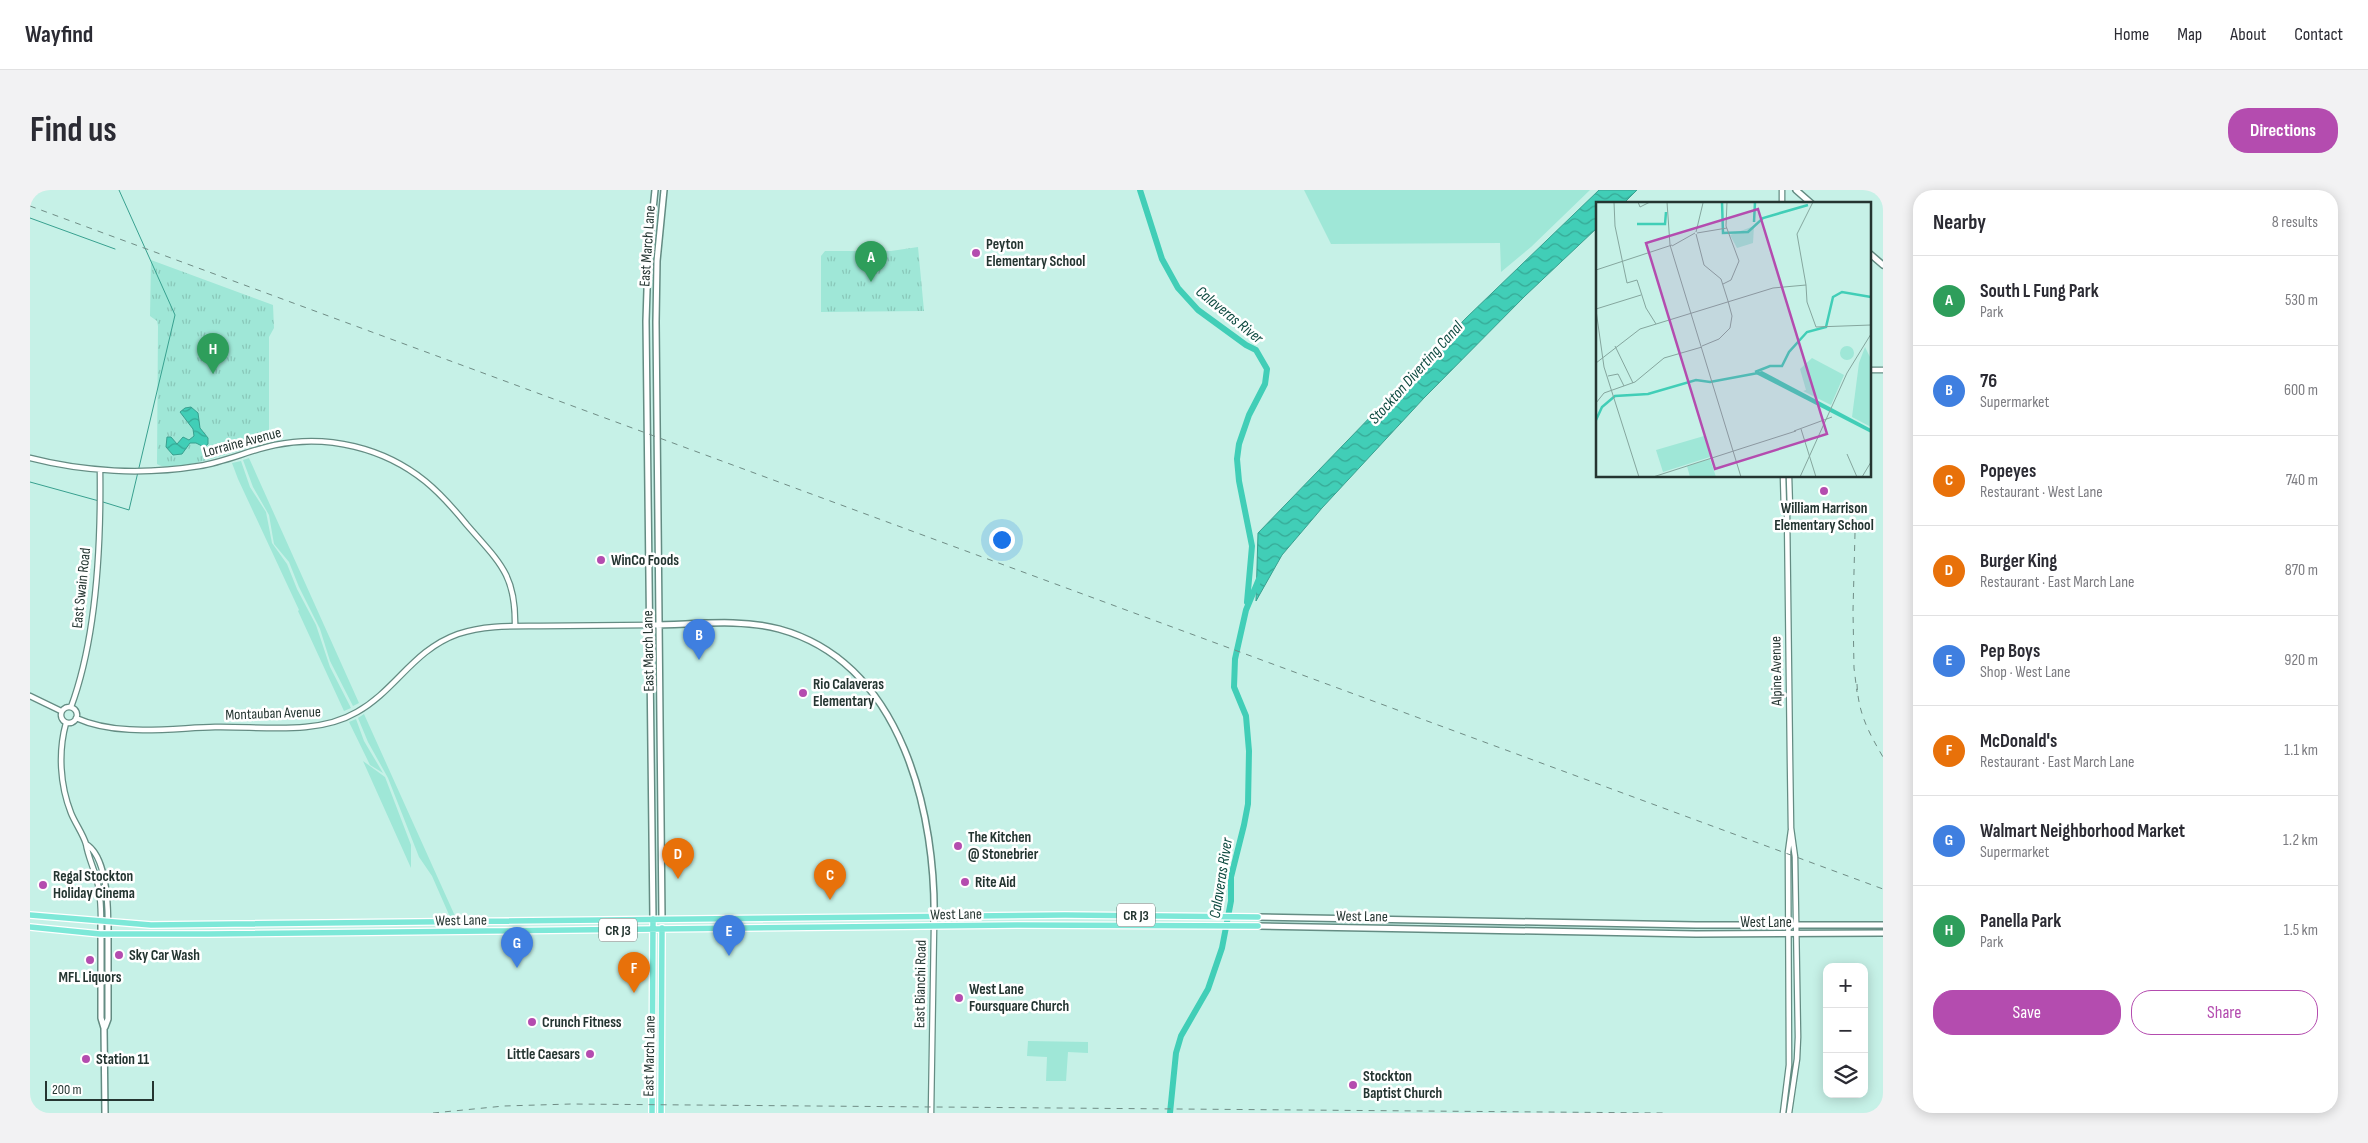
<!DOCTYPE html>
<html lang="en">
<head>
<meta charset="utf-8">
<style>
  :root { --surface:#fff; --page:#f2f2f3; --text:#2b2b33; --muted:#7c7c81; --line:#e1e1e2; --accent:#b44caf }
  body { margin:0; font-family:"Sofia Sans Condensed",sans-serif; background:var(--page); color:var(--text) }
  .controls { position:absolute; right:15px; bottom:15px; display:grid; overflow:hidden; border-radius:10px; box-shadow:0 2px 12px #0003 }
  .controls button { width:45px; height:45px; display:grid; place-items:center; padding:0; border:0; border-bottom:1px solid var(--line); background:var(--surface); color:var(--text); font:25px sans-serif }
  .scale { position:absolute; left:15px; bottom:12px; width:109px; box-sizing:border-box; padding-left:5px; border:2px solid #243531; border-top:0; font-size:14px; line-height:18px; white-space:nowrap; color:#243531; -webkit-text-stroke:4px #fff; paint-order:stroke }
  .you { position:absolute; left:971px; top:349px; width:18px; height:18px; margin:-12px; border:4px solid #fff; border-radius:50%; background:#1a73e8; box-shadow:0 0 0 8px #1a73e833 }
  .badge { display:grid; place-items:center; width:32px; height:32px; border-radius:50%; background:var(--accent); color:#fff; font-size:16px; font-weight:700 }
  .pin { position:absolute; translate:-50% -41px; filter:drop-shadow(0 1px 2px #0008) }
  .pin::after { content:''; position:absolute; top:26px; width:18px; height:15px; background:inherit; clip-path:polygon(0 0,100% 0,50% 100%) }
  .list { margin:0; padding:0; list-style:none }
  h2 { display:flex; justify-content:space-between; align-items:center; height:65px; margin:0; padding:0 20px; font-size:21px }
  h2 small { font-size:16px; font-weight:400; color:var(--muted) }
  .list li { display:grid; grid-template-columns:32px 1fr auto; gap:15px; align-items:center; box-sizing:border-box; height:90px; padding:0 20px; border-top:1px solid var(--line) }
  .list b { display:block; font-size:19px; white-space:nowrap }
  .list p { margin:0; font-size:16px; white-space:nowrap; color:var(--muted) }
  .list em { font-size:16px; font-style:normal; color:var(--muted) }
  .actions { display:flex; gap:10px; padding:15px 20px }
  .actions a { flex:1; padding:11px 0; border:1px solid var(--accent); border-radius:20px; text-align:center; font-size:18px; color:var(--accent) }
  .actions .main { background:var(--accent); color:#fff }
  .icon { flex:none; width:28px; height:28px; fill:none; stroke:currentColor; stroke-width:2; stroke-linecap:round; stroke-linejoin:round }
  .map { position:relative; flex:none; width:1853px; height:923px; overflow:hidden; border-radius:20px }
  header { display:flex; align-items:center; gap:30px; box-sizing:border-box; height:70px; padding:0 25px; background:var(--surface); border-bottom:1px solid var(--line) }
  header strong { font-size:24px }
  nav { display:flex; gap:28px; margin-inline-start:auto; font-size:18px }
  .intro { display:flex; align-items:center; justify-content:space-between; box-sizing:border-box; height:120px; padding:0 30px }
  h1 { margin:0; font-size:35px }
  .button { padding:12px 22px; border-radius:20px; background:var(--accent); color:#fff; font-size:18px; font-weight:700 }
  main { display:flex; gap:30px; padding:0 30px }
  aside { flex:1; background:var(--surface); border-radius:20px; box-shadow:0 2px 12px #0003 }
  .map>svg:first-child { display:block }
  .grass { fill:#9fe7d7 }
  .park { fill:url(#park-tufts) }
  .water { fill:url(#water-waves); stroke:#38a08f }
  .lines { fill:none; stroke-linecap:round; stroke-linejoin:round }
  .stream { stroke:#38a08f; stroke-width:1 }
  .river { stroke:#41ceb7; stroke-width:6 }
  .tertiary-casing { stroke:#648c83; stroke-width:7 }
  .secondary-casing { stroke:#648c83; stroke-width:8 }
  .primary-casing { stroke:#fff; stroke-width:8 }
  .tertiary { stroke:#fff; stroke-width:4.5 }
  .secondary { stroke:#fff; stroke-width:5 }
  .primary { stroke:#7de8d8; stroke-width:5.5 }
  .rail { stroke:#708d86; stroke-width:1; stroke-dasharray:6 6; stroke-linecap:butt }
  .poi-dot { fill:#b44caf; stroke:#fff; stroke-width:2 }
  .labels { text-anchor:middle; stroke-width:5; stroke-linejoin:round; paint-order:stroke }
  .shield { fill:#fff; stroke:#66726f; stroke-width:1 }
  .shield-label { font-size:14px; font-weight:bold; fill:#243531 }
  .poi-label { font-size:15px; font-weight:bold; fill:#243531; stroke:#fff; text-anchor:start }
  .street-label { font-size:15px; fill:#243531; stroke:#fff }
  .water-label { font-size:16px; font-style:italic; fill:#0e4a40; stroke:#fff }
  .inset-river { fill:none; stroke:#41ceb7; stroke-width:2.5 }
  .inset-road { fill:none; stroke:#85a69e; stroke-width:1 }
  .view { fill:#b44caf; fill-opacity:0.15; stroke:#b44caf; stroke-width:2.5 }
  .inset-edge { fill:none; stroke:#243531; stroke-width:2.5 }
</style>
</head>
<body>
<header>
<strong>Wayfind</strong>
<nav><a>Home</a><a>Map</a><a>About</a><a>Contact</a></nav>
</header>
<div class="intro"><h1>Find us</h1><a class="button">Directions</a></div>
<main>
<div class="map">
<svg width="1853" height="923" viewBox="0 0 1853 923">
  <defs>
    <pattern id="park-tufts" width="24" height="20" patternUnits="userSpaceOnUse" patternTransform="scale(1.25)"><rect width="24" height="20" fill="#9fe7d7"/><path d="M3 7l-1-3M5 7V3M7 7l1-3M15 17l-1-3M17 17v-4M19 17l1-3" fill="none" stroke="#89c7b9"/></pattern>
    <pattern id="water-waves" width="16" height="10" patternUnits="userSpaceOnUse" patternTransform="scale(1.25)"><rect width="16" height="10" fill="#41ceb7"/><path d="M0 5q4-4 8 0t8 0" fill="none" stroke="#36a895"/></pattern>
  </defs>
  <rect width="100%" height="100%" fill="#c6f1e7"/>
  <path class="grass" d="M1274,0H1560L1501,57L1471,82L1470,53L1301,54Z
    M219,268L329,513L323,516L300,471L290,439L269,397L259,372L244,354L239,325L223,297L213,270Z
    M211,271L220,297L236,322L242,353L257,374L267,399L286,435L300,477L321,518L314,521L268,421L269,420L208,289L202,273Z
    M334,524L425,726L420,727L402,686L389,667L358,588L338,552L328,528Z
    M326,529L334,551L353,583L340,575L319,532Z
    M333,571L355,587L381,655V678Z
    M998,851L1058,852V863L1038,862L1036,891H1016L1017,867L997,866Z"/>
  <path class="park" d="M888,57L894,121L791,122V66L795,61H861Z
    M121,70L243,115L244,138L239,147V251C218,256 144,286 127,274L128,136L127,131L120,126Z"/>
  <path class="water" d="M1569,0H1607L1593,14H1567V38L1495,106L1394,208L1292,318L1252,365L1226,411L1228,343L1436,128Z
    M161,217L168,223L170,238L178,248V254L174,257L166,253H160L152,264L143,265L136,257L137,247H141L147,254L153,247L159,250L164,246L163,239L150,222L155,218Z"/>
  <g class="lines">
    <path class="stream" d="M0,28L85,59
      M0,292L69,311
      M73,312L99,320L145,125L89,0"/>
    <path class="river" d="M1110,0L1132,69L1148,98L1168,120L1216,155L1226,160L1237,179L1235,194L1219,225L1209,254L1207,269L1209,291L1222,356L1217,412
      M1140,923L1146,863L1151,846L1178,799L1192,758L1201,711V687L1214,635L1218,614L1219,561L1216,526L1204,497L1205,469L1216,420L1229,389"/>
    <defs>
      <path id="tertiary" d="M1752,14V0
        M1839,180H1853
        M0,268C54,282 114,285 169,276C195,272 220,260 245,255C298,244 354,258 395,291C411,304 424,319 437,335C469,372 486,384 485,436
        M1753,286L1754,320L1757,323
        M0,506L31,521
        M31 525a8 8 0 1 1 16 0a8 8 0 1 1-16 0Z
        M41,517C67,447 71,354 70,280
        M46,528C88,547 141,538 185,537C231,536 286,546 327,522C366,500 383,460 428,444C454,435 482,436 510,436C547,436 583,435 620,435
        M36,533C28,562 30,595 41,623C45,633 53,644 56,654C58,667 64,678 67,691C71,704 71,718 71,732
        M56,654C76,666 78,712 78,733
        M901,923L904,737
        M1753,923L1759,875L1758,662L1761,640
        M1759,923L1767,869L1768,847L1765,667L1761,638L1760,570L1757,323L1760,319L1759,286"/>
      <path id="secondary" d="M1766,0L1782,14
        M1839,63L1853,75
        M620,435C662,435 708,428 749,439C873,473 907,625 904,737
        M1228,727L1666,735H1853
        M623,729L616,131L618,69L625,0
        M632,729L626,132L627,71L634,0
        M71,732V828L74,838L75,923
        M1228,736L1666,744L1853,743
        M75,837L78,829V733"/>
      <path id="primary" d="M0,725L121,735L1035,725L1228,727
        M0,737L70,744H178L987,735L1228,736
        M622,923L623,729
        M631,923L632,738"/>
    </defs>
    <use href="#tertiary" class="tertiary-casing"/>
    <use href="#secondary" class="secondary-casing"/>
    <use href="#primary" class="primary-casing"/>
    <use href="#tertiary" class="tertiary"/>
    <use href="#secondary" class="secondary"/>
    <use href="#primary" class="primary"/>
    <path class="rail" d="M0,16L1853,699
      M1825,343L1823,421L1824,478L1827,502
      M1827,494C1828,523 1839,543 1853,567
      M403,923L474,916L541,914L1635,923"/>
  </g>
  <g class="poi-dot">
    <circle cx="946" cy="63" r="5"/>
    <circle cx="1794" cy="301" r="5"/>
    <circle cx="571" cy="370" r="5"/>
    <circle cx="773" cy="503" r="5"/>
    <circle cx="928" cy="656" r="5"/>
    <circle cx="935" cy="692" r="5"/>
    <circle cx="13" cy="695" r="5"/>
    <circle cx="89" cy="765" r="5"/>
    <circle cx="60" cy="770" r="5"/>
    <circle cx="929" cy="808" r="5"/>
    <circle cx="502" cy="832" r="5"/>
    <circle cx="560" cy="864" r="5"/>
    <circle cx="56" cy="869" r="5"/>
    <circle cx="1323" cy="895" r="5"/>
  </g>
  <g class="labels">
    <g class="shield">
      <rect x="1087" y="713.5" width="38" height="23" rx="4"/>
      <rect x="569" y="728.5" width="38" height="23" rx="4"/>
    </g>
    <g class="shield-label">
      <text x="1106" y="730">CR J3</text>
      <text x="588" y="745">CR J3</text>
    </g>
    <g class="poi-label">
      <text x="956" y="59">Peyton<tspan x="956" dy="17">Elementary School</tspan></text>
      <text x="1794" y="323" text-anchor="middle">William Harrison<tspan x="1794" dy="17">Elementary School</tspan></text>
      <text x="581" y="375">WinCo Foods</text>
      <text x="783" y="499">Rio Calaveras<tspan x="783" dy="17">Elementary</tspan></text>
      <text x="938" y="652">The Kitchen<tspan x="938" dy="17">@ Stonebrier</tspan></text>
      <text x="23" y="691">Regal Stockton<tspan x="23" dy="17">Holiday Cinema</tspan></text>
      <text x="945" y="697">Rite Aid</text>
      <text x="99" y="770">Sky Car Wash</text>
      <text x="60" y="792" text-anchor="middle">MFL Liquors</text>
      <text x="939" y="804">West Lane<tspan x="939" dy="17">Foursquare Church</tspan></text>
      <text x="512" y="837">Crunch Fitness</text>
      <text x="550" y="869" text-anchor="end">Little Caesars</text>
      <text x="66" y="874">Station 11</text>
      <text x="1333" y="891">Stockton<tspan x="1333" dy="17">Baptist Church</tspan></text>
    </g>
    <g class="street-label">
      <text transform="translate(617 56) rotate(-86)" y="5">East March Lane</text>
      <text transform="translate(212 252) rotate(-15)" y="5">Lorraine Avenue</text>
      <text transform="translate(51 398) rotate(-84)" y="5">East Swain Road</text>
      <text transform="translate(618 461) rotate(-91)" y="5">East March Lane</text>
      <text transform="translate(1746 481) rotate(-91)" y="5">Alpine Avenue</text>
      <text transform="translate(243 523) rotate(-2)" y="5">Montauban Avenue</text>
      <text transform="translate(926 724) rotate(-1)" y="5">West Lane</text>
      <text transform="translate(1332 726) rotate(1)" y="5">West Lane</text>
      <text transform="translate(431 730) rotate(-1)" y="5">West Lane</text>
      <text x="1736" y="737">West Lane</text>
      <text transform="translate(890 794) rotate(-89)" y="5">East Bianchi Road</text>
      <text transform="translate(619 866) rotate(-89)" y="5">East March Lane</text>
    </g>
    <g class="water-label">
      <text transform="translate(1200 124) rotate(39)" y="6">Calaveras River</text>
      <text transform="translate(1385 182) rotate(-48)" y="6">Stockton Diverting Canal</text>
      <text transform="translate(1190 688) rotate(-81)" y="6">Calaveras River</text>
    </g>
  </g>
  <g transform="translate(1566 12)">
    <rect width="275" height="275" fill="#c6f1e7"/>
    <path d="M244 151a7 7 0 1 1 14 0a7 7 0 1 1-14 0ZM269,145L275,157V225L256,215L263,161ZM216,156L248,173L235,203L207,189L210,188L204,167Z" fill="#9fe7d7"/>
    <path d="M114,257L120,275H94L91,264Z" fill="#9fe7d7"/>
    <path d="M158,24L157,41L141,46L134,33ZM108,234L114,255L67,270L60,248Z" fill="#9fe7d7"/>
    <path d="M166,169L275,227V231L158,171Z" fill="#41ceb7"/>
    <path class="inset-river" d="M126,0L127,31L152,30L167,16L212,3M158,20L159,0M41,22H69L70,10M159,170L174,164H186L193,150L211,130L230,125L237,95L246,90L275,95M0,218L6,205L19,194L52,192L100,178L114,180L162,171"/>
    <path class="inset-road" d="M18,0L19,24L31,81L41,78L50,106L60,122M42,0L44,5L54,0M71,0L74,43L145,275M100,30L107,1M101,31L131,26M100,32L108,63L125,77L132,99M76,44L99,31M0,68L76,43M127,82L135,78L143,59L130,24L131,0M210,83L211,100L220,125L275,123M0,107L45,93M0,108L8,165L43,275M19,144L37,181M106,144L123,137L134,126L136,114L132,99M0,161L44,127L177,86L210,83L201,32L217,0M12,174L22,172L28,184M0,201L8,191L39,180L68,156L106,145M205,227L220,275M198,229L236,215M150,245L200,229M251,252L261,275M57,275L150,245M204,275L251,171L275,132M266,275L275,260"/>
    <path class="view" d="M162,7L231,232L119,267L50,41Z"/>
    <rect width="275" height="275" class="inset-edge"/>
  </g>
</svg>
<div class="controls">
<button>+</button>
<button>−</button>
<button><svg class="icon" aria-label="layers" viewBox="0 0 24 24"><path d="M12 4l9 5-9 5-9-5zM3 14l9 5 9-5"/></svg></button>
</div>
<div class="scale">200 m</div>
<div class="you"></div>
<div class="pin badge" style="left:841px;top:92px;background:#2e9e5b">A</div>
<div class="pin badge" style="left:669px;top:470px;background:#3f7fe0">B</div>
<div class="pin badge" style="left:800px;top:710px;background:#e8710a">C</div>
<div class="pin badge" style="left:648px;top:689px;background:#e8710a">D</div>
<div class="pin badge" style="left:699px;top:766px;background:#3f7fe0">E</div>
<div class="pin badge" style="left:604px;top:803px;background:#e8710a">F</div>
<div class="pin badge" style="left:487px;top:778px;background:#3f7fe0">G</div>
<div class="pin badge" style="left:183px;top:184px;background:#2e9e5b">H</div>
</div>
<aside>
<h2>Nearby<small>8 results</small></h2>
<ul class="list">
<li><span class="badge" style="background:#2e9e5b">A</span><div><b>South L Fung Park</b><p>Park</p></div><em>530 m</em></li>
<li><span class="badge" style="background:#3f7fe0">B</span><div><b>76</b><p>Supermarket</p></div><em>600 m</em></li>
<li><span class="badge" style="background:#e8710a">C</span><div><b>Popeyes</b><p>Restaurant · West Lane</p></div><em>740 m</em></li>
<li><span class="badge" style="background:#e8710a">D</span><div><b>Burger King</b><p>Restaurant · East March Lane</p></div><em>870 m</em></li>
<li><span class="badge" style="background:#3f7fe0">E</span><div><b>Pep Boys</b><p>Shop · West Lane</p></div><em>920 m</em></li>
<li><span class="badge" style="background:#e8710a">F</span><div><b>McDonald's</b><p>Restaurant · East March Lane</p></div><em>1.1 km</em></li>
<li><span class="badge" style="background:#3f7fe0">G</span><div><b>Walmart Neighborhood Market</b><p>Supermarket</p></div><em>1.2 km</em></li>
<li><span class="badge" style="background:#2e9e5b">H</span><div><b>Panella Park</b><p>Park</p></div><em>1.5 km</em></li>
</ul>
<div class="actions"><a class="main">Save</a><a>Share</a></div>
</aside>
</main>
</body>
</html>
